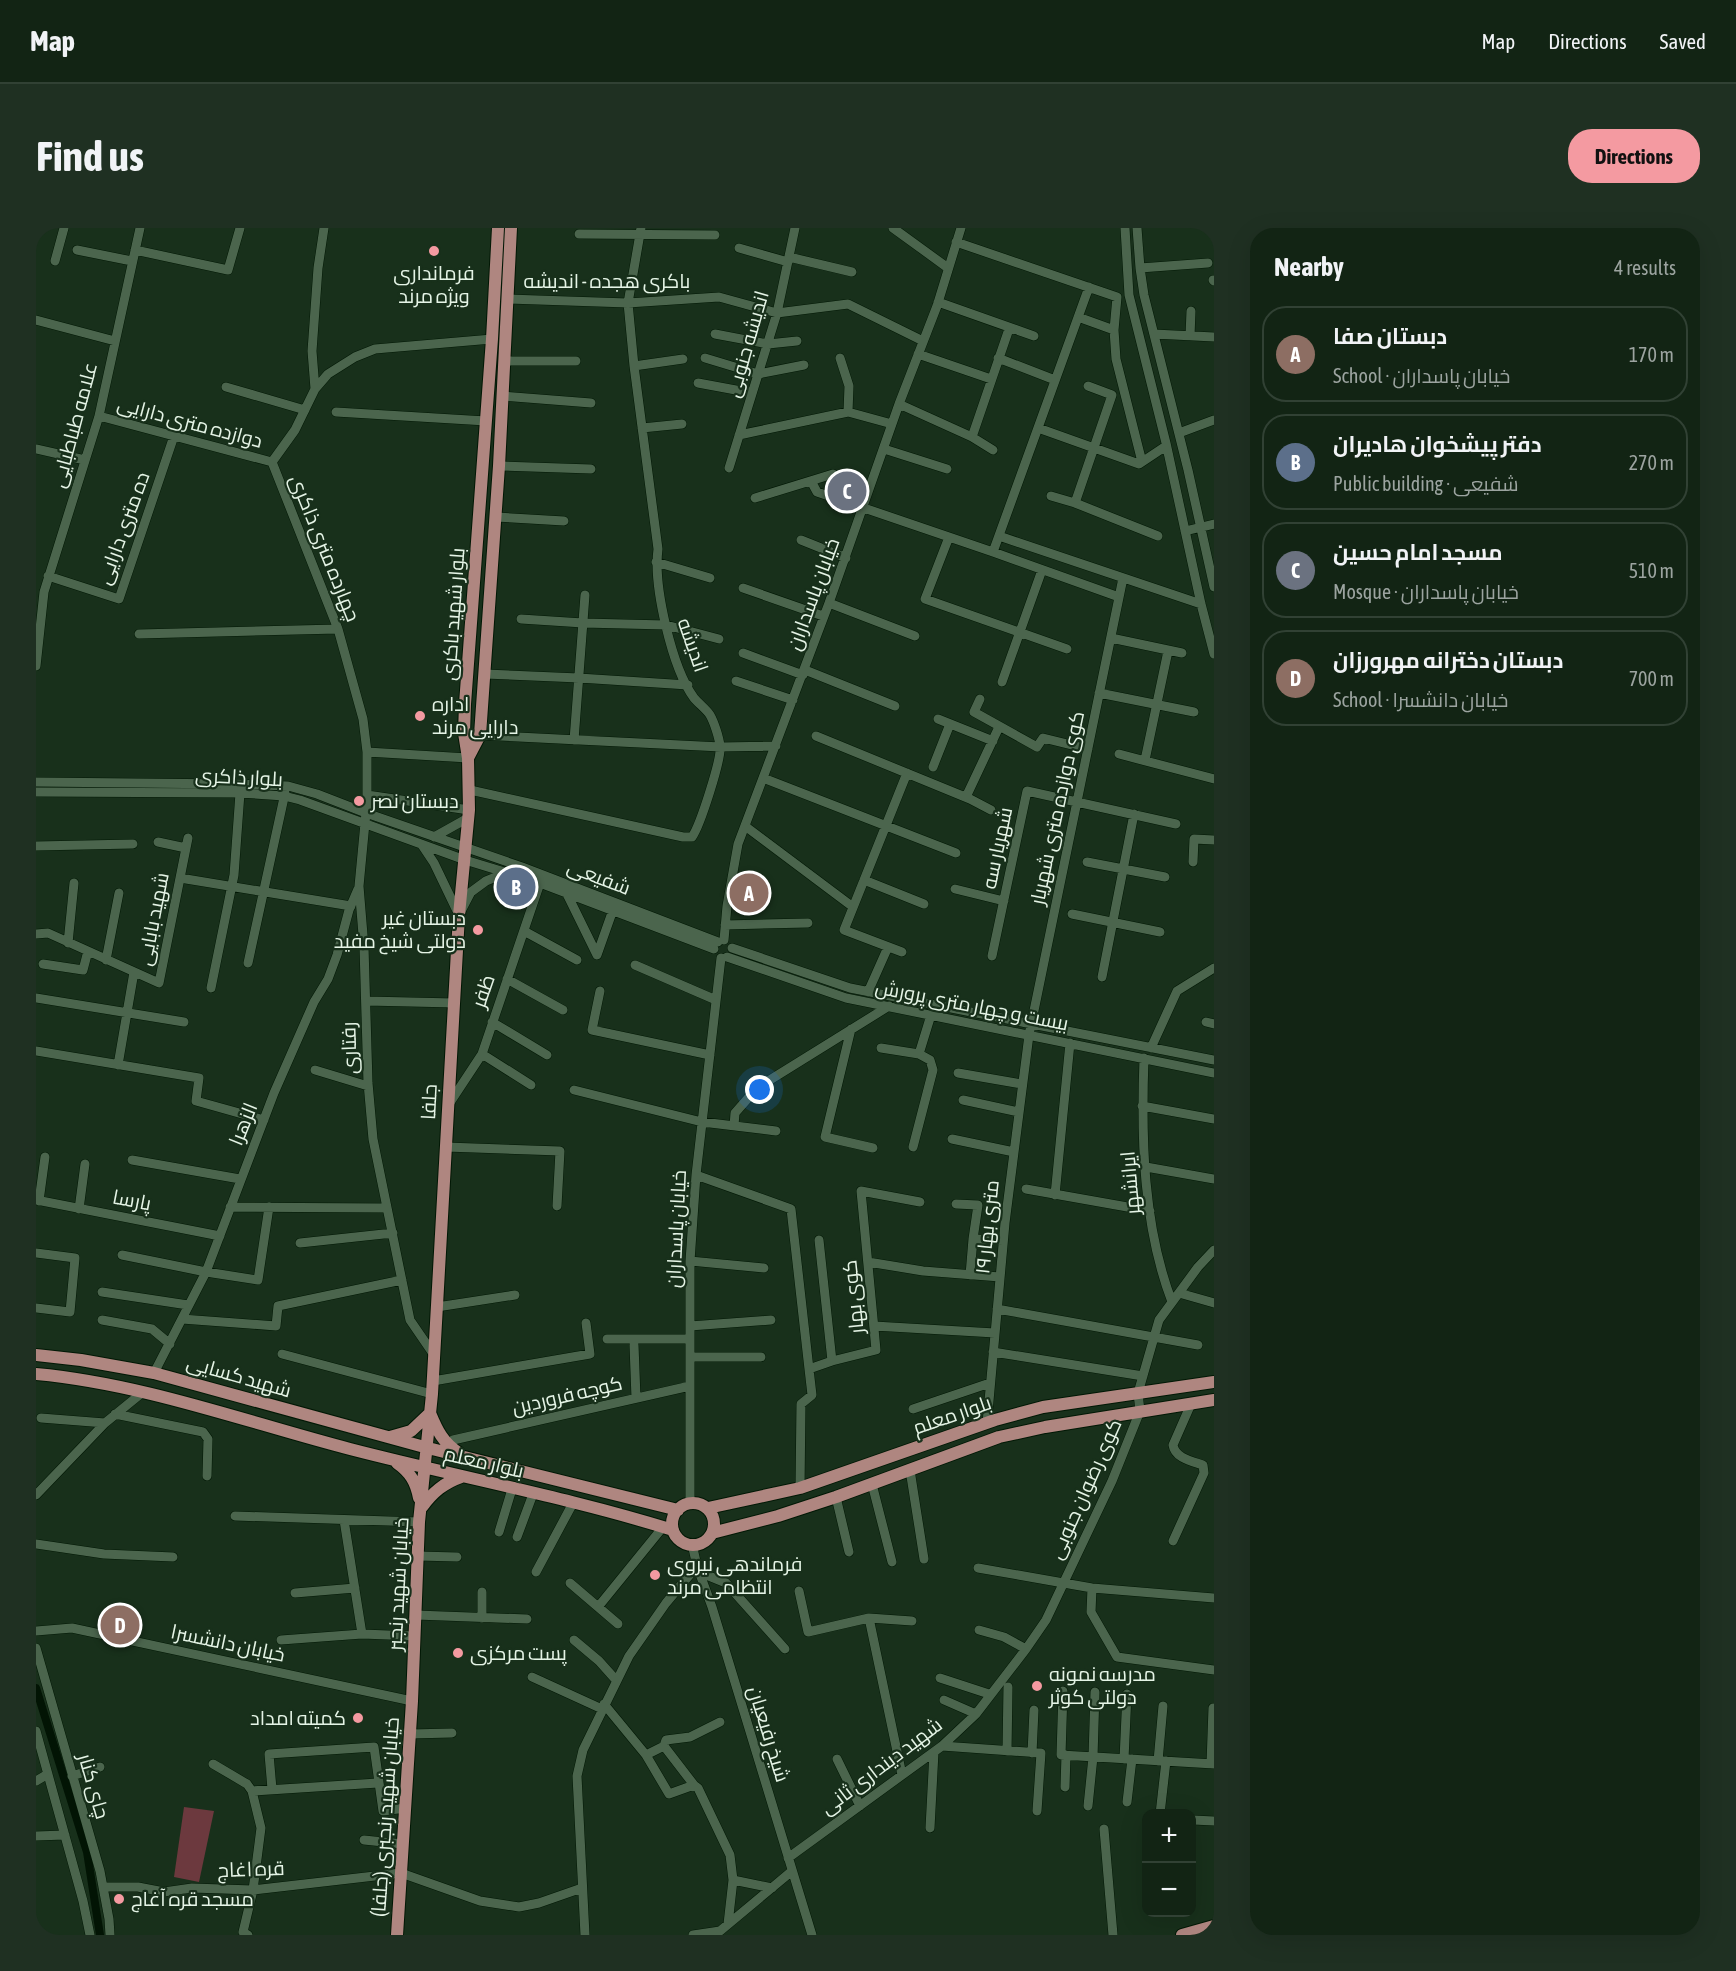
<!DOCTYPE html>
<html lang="en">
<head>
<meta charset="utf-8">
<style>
  :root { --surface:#122414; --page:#1f3022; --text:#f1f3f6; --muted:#9ca4a0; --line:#314134; --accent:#f49aa1 }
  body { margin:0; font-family:"Asap Condensed",Cairo,sans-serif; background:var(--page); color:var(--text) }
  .controls { position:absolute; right:18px; bottom:18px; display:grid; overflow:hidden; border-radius:12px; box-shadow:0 6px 24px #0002 }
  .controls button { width:54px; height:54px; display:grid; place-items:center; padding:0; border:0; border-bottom:2px solid var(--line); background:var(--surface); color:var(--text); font:30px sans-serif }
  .you { position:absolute; left:724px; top:862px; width:21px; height:21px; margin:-15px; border:4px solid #fff; border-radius:50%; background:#1a73e8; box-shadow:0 0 0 9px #1a73e833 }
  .badge { display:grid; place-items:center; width:39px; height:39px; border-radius:50%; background:var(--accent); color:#fff; font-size:20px; font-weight:700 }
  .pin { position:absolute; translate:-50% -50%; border:3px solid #fff; box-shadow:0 2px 6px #0006 }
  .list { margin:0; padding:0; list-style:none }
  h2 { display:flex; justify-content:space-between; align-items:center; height:78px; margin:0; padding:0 24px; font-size:26px }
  h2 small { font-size:20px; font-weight:400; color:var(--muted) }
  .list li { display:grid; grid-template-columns:39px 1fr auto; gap:18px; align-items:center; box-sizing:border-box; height:96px; margin:0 12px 12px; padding:0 12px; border:2px solid var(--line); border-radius:24px }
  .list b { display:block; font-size:22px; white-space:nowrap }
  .list p { margin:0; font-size:20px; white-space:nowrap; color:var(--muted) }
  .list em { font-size:20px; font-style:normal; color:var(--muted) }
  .map { position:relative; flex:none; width:1178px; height:1707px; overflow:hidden; border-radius:24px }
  header { display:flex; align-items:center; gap:36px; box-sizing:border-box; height:84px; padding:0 30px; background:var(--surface); border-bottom:2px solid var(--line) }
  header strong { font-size:28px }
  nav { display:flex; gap:33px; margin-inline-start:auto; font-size:21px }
  .intro { display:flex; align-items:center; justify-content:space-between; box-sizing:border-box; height:144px; padding:0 36px }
  h1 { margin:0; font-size:42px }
  .button { padding:15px 27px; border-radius:24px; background:var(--accent); color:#111; font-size:21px; font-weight:700 }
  main { display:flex; gap:36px; padding:0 36px }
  aside { flex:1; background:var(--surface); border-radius:24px; box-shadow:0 6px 24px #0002 }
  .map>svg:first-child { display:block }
  .green { fill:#6c393e }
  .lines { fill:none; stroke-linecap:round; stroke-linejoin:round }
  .canal { stroke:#021404; stroke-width:8 }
  .minor-casing { stroke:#021805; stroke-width:10 }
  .major-casing { stroke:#021805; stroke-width:14 }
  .minor { stroke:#4b654d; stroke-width:9 }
  .major { stroke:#af8680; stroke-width:12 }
  .poi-dot { fill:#f49aa1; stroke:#18301b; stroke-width:2 }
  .labels { text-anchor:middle; stroke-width:4.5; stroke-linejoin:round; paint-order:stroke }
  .poi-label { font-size:20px; fill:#e5f4e6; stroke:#18301b; text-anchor:start }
  .street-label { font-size:20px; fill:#e5f4e6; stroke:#18301b }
</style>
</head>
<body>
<header>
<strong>Map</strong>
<nav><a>Map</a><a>Directions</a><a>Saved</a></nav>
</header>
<div class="intro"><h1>Find us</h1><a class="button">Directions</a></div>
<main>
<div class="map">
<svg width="1178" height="1707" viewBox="0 0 1178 1707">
  <rect width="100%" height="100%" fill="#18301b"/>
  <path class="green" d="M148,1579L178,1583L163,1654L138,1649Z"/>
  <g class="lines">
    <path class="canal" d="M0,1460L51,1624L64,1707"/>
    <defs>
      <path id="minor" d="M857,0L912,40
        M1089,0L1093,67L1130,215L1165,376L1178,426
        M1101,0L1104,40L1108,67L1152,242L1178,359
        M543,6L679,7
        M920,14L1081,69L1078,102L1080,131L1106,234
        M703,20L752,34
        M41,22L96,33
        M99,22L192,42L204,0
        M753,29L816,44
        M19,33L28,0
        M1104,40L1172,35
        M1177,52L1178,53
        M471,71L592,75L683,69L741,85L812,76L887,113
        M902,74L998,108
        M1042,89L1078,102
        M0,92L79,113
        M679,106L732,116L761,113
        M1118,106L1178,109
        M1154,108L1155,83
        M882,126L955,151
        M669,130L722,146L768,137
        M804,130L813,158L812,184
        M962,130L1019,152
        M468,133H540
        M598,138L647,131
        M662,155L716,165
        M190,159L269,182
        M279,161L276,123L282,40L288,0
        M467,168L555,175
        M863,176L936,209L957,222
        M300,184L450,193
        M63,188L236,234
        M606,200L646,196
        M1002,200L1103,236L1130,218
        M1143,205L1178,192
        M703,207L812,184L856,196
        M936,209L973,101
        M0,221L49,232
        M848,221L911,241
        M463,238L555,241
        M693,240L741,85L759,0
        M775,253L781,264L957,324L1083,369
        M1015,268L1039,275L1122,308
        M719,270L797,246
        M1039,275L1076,167L1052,158
        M460,289L528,293
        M1149,303L1178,296
        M963,308L1165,376
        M913,309L889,371L1031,421
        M765,312L810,330
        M957,324L1053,59
        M620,334L674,350
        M12,348L83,371L138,208
        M707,360L787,388
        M793,375L879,408
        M485,391L547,395L630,397L683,411
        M103,406L302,401
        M1075,410L1146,425
        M707,425L767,447
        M0,438L8,364L63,188L104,0
        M769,442L859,478
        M449,446L543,450L652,457
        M700,453L757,472
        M966,454L1006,342
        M1063,465L1158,484
        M944,471L938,484L1001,519L1007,510L1052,521
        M902,491L957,513
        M444,507L685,519L740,518
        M780,508L934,571L955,582
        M538,512L549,367
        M331,524L432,530
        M1083,526L1178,551
        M1109,532L1132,423
        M897,539L914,496
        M727,550L920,625
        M0,554L198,556L252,558L281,566L330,585L486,639L682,714
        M434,562L647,609H656C664,598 686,530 684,518C683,509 678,494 674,487C670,481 663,476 658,470C636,440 617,358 622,321L598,138L592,75L605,0
        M0,564L204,565L248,568L264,572L429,632L504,655L678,721
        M331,567L433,582
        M930,569L963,499
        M709,598L817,679
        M398,609L432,590
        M122,614L150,620
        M386,617L398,635L423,687L435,664L450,653L472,644
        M0,618L97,616
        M1051,634L1129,649
        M1157,634L1158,611L1178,612
        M144,650L315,678
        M828,652L888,676
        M919,661L968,673
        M531,666L561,727L578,679
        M1036,686L1124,704
        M689,697L772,695
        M488,703L541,732
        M0,706L12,705L123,755L152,610
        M688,712L691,678L702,616L793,375L863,176L901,78L925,0
        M32,715L38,655
        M696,720L814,760L1178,832
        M866,724L808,702L871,545
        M956,728L991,563L1140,596
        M691,729L810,770L1178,845
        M70,732L83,665
        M212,735L249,565
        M7,736L47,742L52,723
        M599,737L680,772
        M1066,749L1098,586
        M471,751L527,782
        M175,760L198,647L204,565
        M564,763L556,802L674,827
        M832,764L852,719
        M0,770L148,794
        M330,773L419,775
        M456,794L511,827
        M1170,794L1178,796
        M815,801L789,909L837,920
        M845,820L883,826L894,832L897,842L877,919
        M1115,820L1141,763L1178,740
        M0,823L163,850L160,873L228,892
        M446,826L495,857
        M883,826L895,787
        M1108,830C1105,911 1107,998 1136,1074
        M82,837L98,744
        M279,842L332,858
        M922,845L986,856
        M538,862L666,894L740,903
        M927,872L983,884
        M413,876L446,826L504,655
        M1106,878L1178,891
        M698,898L699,885L721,860L853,778
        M916,911L978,924
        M410,919L524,923L521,978
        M96,932L204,951
        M1110,939L1178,951
        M660,947L755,981L773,1141
        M990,961L1114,983
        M1019,967L1034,815
        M0,972L184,1008
        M3,973L9,929
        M920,976L942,977L937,1011L967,1012
        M194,979L351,980
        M43,981L49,936
        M783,1012L796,1133
        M264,1015L357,1005
        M0,1025L39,1030L34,1084L0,1080
        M86,1027L170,1044L222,1052L233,979
        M654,1033L728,1040
        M832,1034L887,1043L964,1049
        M934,1047L937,1011
        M66,1064L152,1077
        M1143,1065L1178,1075
        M401,1079L479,1067
        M961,1081L1162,1117
        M146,1091L240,1098L242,1078L366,1052
        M66,1092L116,1101L134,1116
        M654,1098L735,1092
        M838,1098L959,1105
        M571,1111H654
        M598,1117L600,1170
        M957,1124L1107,1148
        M246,1126L396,1166
        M398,1127L374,1092L337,911L332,855L328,719L323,658L331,574V524L327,491L302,401L236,234L259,202L279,161L292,146L319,129L339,121L456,111
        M654,1129H725
        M118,1145L170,1044L238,865L278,774L292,751L301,727L313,682L322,661
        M397,1153L554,1126L550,1095
        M877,1181L954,1155
        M79,1186L167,1204L172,1211L171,1248
        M5,1190L69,1195
        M951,1195L969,995L993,807L1087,350
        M417,1212L654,1158
        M874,1242L888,1331
        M836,1256L856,1334
        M764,1260L765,1176L776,1167L773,1141L796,1133L840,1122L825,963L884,974
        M0,1267L69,1195L107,1164
        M800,1269L813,1324
        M654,1275V1033L660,947L685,730
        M199,1288L383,1294
        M308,1292L326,1406L378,1408
        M463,1304L476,1261
        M481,1309L497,1266
        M1137,1313L1168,1245L1167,1237C1155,1233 1139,1230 1137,1217L1155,1176
        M0,1316L68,1326L137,1329
        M656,1316L661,1338L676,1379L776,1707
        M382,1328L421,1329
        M942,1340L1056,1360L1178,1370
        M500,1344L537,1275
        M663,1344L690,1355L749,1421
        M534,1355L582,1396
        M1056,1360L1055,1384L1081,1429L1178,1442
        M763,1363L772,1404L833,1390L876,1393
        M446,1364V1390
        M259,1365L319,1360
        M562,1379L627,1299
        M380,1387L491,1391
        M833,1390L866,1547
        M943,1402L968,1409L990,1421
        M0,1403L36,1400L376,1473
        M245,1412L326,1406
        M538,1412L563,1433L580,1452
        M0,1420L64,1643L73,1691L74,1707
        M496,1449L566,1481
        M904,1450L953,1466
        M1027,1463L1025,1527L1178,1536
        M908,1472L940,1486
        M568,1476L610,1527
        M0,1503L47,1673L54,1707
        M374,1506L416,1505
        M628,1518L630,1512L654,1509L684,1494
        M906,1518L1005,1525L1001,1583
        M971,1523L972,1459
        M996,1525L998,1482
        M801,1531L824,1578
        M1088,1531L1091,1466
        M1122,1533L1127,1478
        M177,1536L211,1556L216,1563L225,1600L217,1662L207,1704L212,1707
        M1175,1536L1177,1480
        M36,1548L64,1539
        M0,1553L12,1546
        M658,1557L628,1518L610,1527L633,1566L658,1557L662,1560L694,1627L697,1652L692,1696
        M1029,1559L1030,1527
        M236,1561L233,1526L338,1519L347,1583L369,1580
        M216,1563L342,1555
        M1091,1574L1096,1531
        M1052,1578L1057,1529L1059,1464
        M1124,1586L1130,1533
        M1157,1592L1178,1593
        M894,1600L898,1524
        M1068,1601L1077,1707
        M0,1608L29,1607
        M328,1612L367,1616
        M752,1630L906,1518L940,1486L990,1421L1010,1392L1076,1253L1104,1183L1102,1165L1123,1092L1162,1039L1178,1022
        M697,1652L736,1660
        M67,1659H102L128,1664L156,1660L217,1662L365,1645L444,1673L483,1679L503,1675L546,1660
        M549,1707L541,1548L547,1522L593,1428L630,1375L661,1338
        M657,1707L684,1703L756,1643"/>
      <path id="major" d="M462,0L456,111L429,476L428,505L432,530L444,507L463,238L475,0
        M0,1127L45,1132L118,1145L392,1220L642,1282
        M0,1146C108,1156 210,1194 314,1221C422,1249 531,1269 637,1302
        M354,1209L375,1203L394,1185C401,1202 407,1215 423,1225
        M361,1235C374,1244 380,1254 383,1270
        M636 1296a21 21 0 1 1 42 0a21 21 0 1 1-42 0Z
        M386,1279C397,1264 408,1255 425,1249
        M672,1280L764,1260L959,1192L1007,1179L1178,1154
        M676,1305L742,1288L800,1269L963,1209L1009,1199L1178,1172
        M361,1707L376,1473L383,1294L396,1166L423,687L433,582L432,530
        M1146,1707L1178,1698"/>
    </defs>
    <use href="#minor" class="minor-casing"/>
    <use href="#major" class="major-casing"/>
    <use href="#minor" class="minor"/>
    <use href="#major" class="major"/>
  </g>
  <g class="poi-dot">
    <circle cx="398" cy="23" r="6"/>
    <circle cx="384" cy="488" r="6"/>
    <circle cx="323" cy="573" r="6"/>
    <circle cx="442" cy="702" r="6"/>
    <circle cx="619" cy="1347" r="6"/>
    <circle cx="422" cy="1425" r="6"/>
    <circle cx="1001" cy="1458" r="6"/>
    <circle cx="322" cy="1490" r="6"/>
    <circle cx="83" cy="1671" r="6"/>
  </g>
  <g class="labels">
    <g class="poi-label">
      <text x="398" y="52" text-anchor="middle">فرمانداری<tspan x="398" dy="23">ویژه مرند</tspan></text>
      <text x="396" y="483">اداره<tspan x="396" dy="23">دارایی مرند</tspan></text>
      <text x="335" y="580">دبستان نصر</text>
      <text x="430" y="697" text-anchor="end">دبستان غیر<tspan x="430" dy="23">دولتی شیخ مفید</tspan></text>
      <text x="631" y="1343">فرماندهی نیروی<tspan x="631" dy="23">انتظامی مرند</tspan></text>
      <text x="434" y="1432">پست مرکزی</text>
      <text x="1013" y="1453">مدرسه نمونه<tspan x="1013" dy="23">دولتی کوثر</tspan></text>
      <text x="310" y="1497" text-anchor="end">کمیته امداد</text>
      <text x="95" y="1678">مسجد قره آغاج</text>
    </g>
    <g class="street-label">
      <text x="571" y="60">باکری هجده - اندیشه</text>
      <text transform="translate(711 116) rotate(-74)" y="7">اندیشه جنوبی</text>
      <text transform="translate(154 194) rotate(15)" y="7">دوازده متری دارایی</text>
      <text transform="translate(38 197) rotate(-75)" y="7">علامه طباطبایی</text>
      <text transform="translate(87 300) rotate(-70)" y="7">ده متری دارایی</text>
      <text transform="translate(289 320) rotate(68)" y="7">چهارده متری ذاکری</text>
      <text transform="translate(777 366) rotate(-70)" y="7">خیابان پاسداران</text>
      <text transform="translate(417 386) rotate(-86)" y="7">بلوار شهید باکری</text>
      <text transform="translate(657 417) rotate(71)" y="7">اندیشه</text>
      <text transform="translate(203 549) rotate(3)" y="7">بلوار ذاکری</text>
      <text transform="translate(1021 580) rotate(-78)" y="7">کوی دوازده متری شهریار</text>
      <text transform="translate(961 620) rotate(-78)" y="7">شهریار سه</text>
      <text transform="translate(563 649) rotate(21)" y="7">شفیعی</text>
      <text transform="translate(117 691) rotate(-79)" y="7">شهید بابایی</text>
      <text transform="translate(447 763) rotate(-71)" y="7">ظفر</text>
      <text transform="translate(936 777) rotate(11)" y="7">بیست و چهار متری پرورش</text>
      <text transform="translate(313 820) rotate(-92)" y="7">رفتاری</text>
      <text transform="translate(393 874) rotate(-87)" y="7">جلفا</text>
      <text transform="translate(207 896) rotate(-68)" y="7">الزهرا</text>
      <text transform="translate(1094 955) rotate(-95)" y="7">ایرانشهر</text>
      <text transform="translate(96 972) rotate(11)" y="7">پارسا</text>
      <text transform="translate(951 999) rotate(-84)" y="7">۱۹ متری بهار</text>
      <text transform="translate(640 1001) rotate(-87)" y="7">خیابان پاسداران</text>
      <text transform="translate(817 1069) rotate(-96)" y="7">کوی بهار</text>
      <text transform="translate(203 1148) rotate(16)" y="7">شهید کسایی</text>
      <text transform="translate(531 1167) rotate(-13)" y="7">کوچه فروردین</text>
      <text transform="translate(916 1187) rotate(-19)" y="7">بلوار معلم</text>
      <text transform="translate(448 1234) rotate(13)" y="7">بلوار معلم</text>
      <text transform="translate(1049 1261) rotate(-66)" y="7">کوی رضوان جنوبی</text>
      <text transform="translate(362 1356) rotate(-87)" y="7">خیابان شهید رنجبر</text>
      <text transform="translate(192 1415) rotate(12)" y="7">خیابان دانشسرا</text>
      <text transform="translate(733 1506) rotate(73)" y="7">شیخ رفیعیان</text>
      <text transform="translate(845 1538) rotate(-37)" y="7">شهید دینداری ثانی</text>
      <text transform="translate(58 1558) rotate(74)" y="7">چای کنار</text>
      <text transform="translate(349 1589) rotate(-86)" y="7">خیابان شهید رنجبری (جلفا)</text>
      <text transform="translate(215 1641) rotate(-2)" y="7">قره اغاج</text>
    </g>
  </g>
</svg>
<div class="controls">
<button>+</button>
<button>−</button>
</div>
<div class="you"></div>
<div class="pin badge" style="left:713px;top:665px;background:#8d6e63">A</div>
<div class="pin badge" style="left:480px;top:659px;background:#5c6f8a">B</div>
<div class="pin badge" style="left:811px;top:263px;background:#6b7280">C</div>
<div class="pin badge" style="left:84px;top:1397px;background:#8d6e63">D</div>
</div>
<aside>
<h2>Nearby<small>4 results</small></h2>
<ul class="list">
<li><span class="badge" style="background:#8d6e63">A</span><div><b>دبستان صفا</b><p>School · خیابان پاسداران</p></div><em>170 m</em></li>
<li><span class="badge" style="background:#5c6f8a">B</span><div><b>دفتر پیشخوان هادیران</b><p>Public building · شفیعی</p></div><em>270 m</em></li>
<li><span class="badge" style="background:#6b7280">C</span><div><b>مسجد امام حسین</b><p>Mosque · خیابان پاسداران</p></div><em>510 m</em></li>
<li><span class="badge" style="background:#8d6e63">D</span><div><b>دبستان دخترانه مهرورزان</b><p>School · خیابان دانشسرا</p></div><em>700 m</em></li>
</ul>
</aside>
</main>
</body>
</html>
